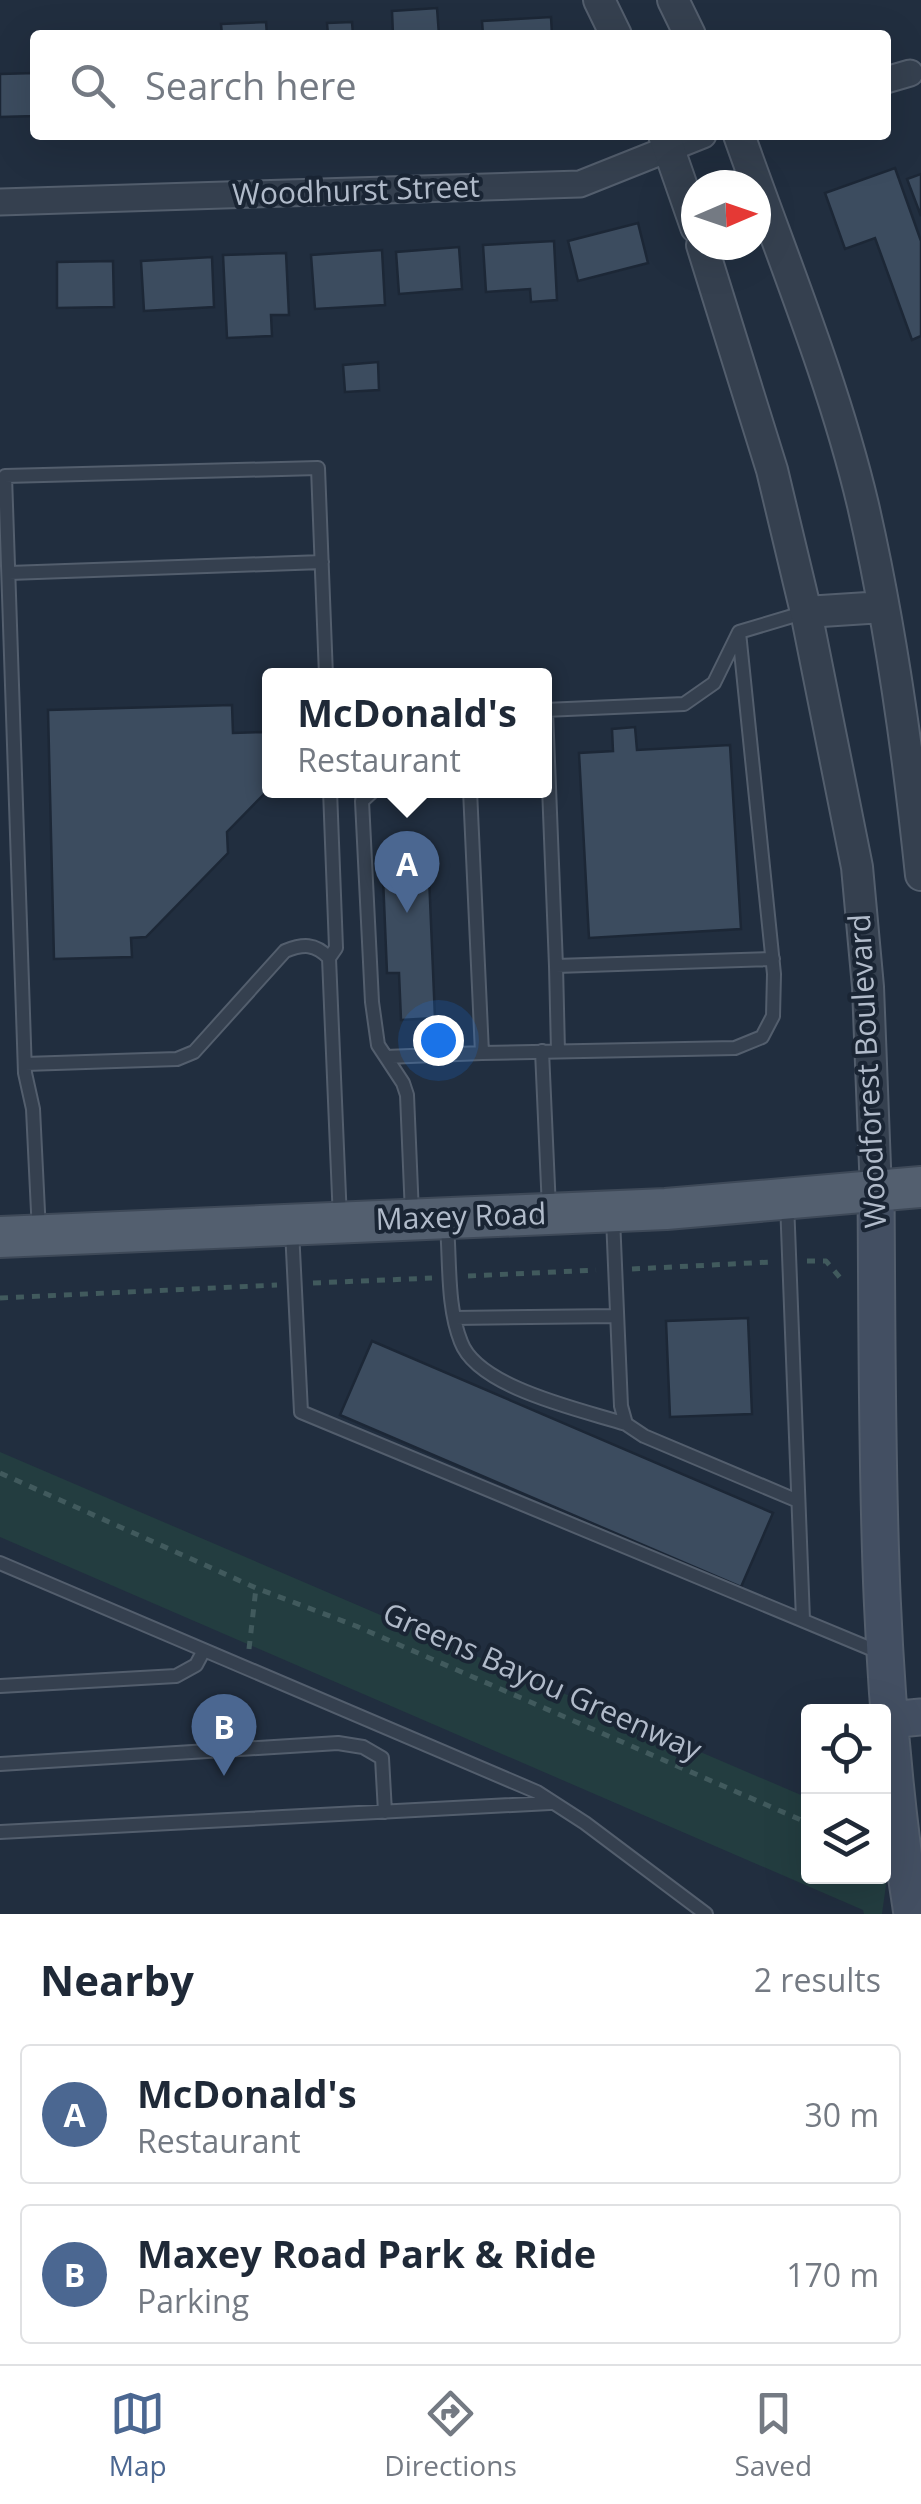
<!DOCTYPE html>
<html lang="en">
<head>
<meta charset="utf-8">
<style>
  :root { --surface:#fff; --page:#f6f6f7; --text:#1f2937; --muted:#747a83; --line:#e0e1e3; --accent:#4b6791 }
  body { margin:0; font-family:"Open Sans",sans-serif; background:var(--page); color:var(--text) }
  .controls { position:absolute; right:30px; bottom:30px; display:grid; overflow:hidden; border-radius:10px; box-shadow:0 10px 40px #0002 }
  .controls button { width:90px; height:90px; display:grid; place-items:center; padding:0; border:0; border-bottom:2px solid var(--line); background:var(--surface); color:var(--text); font:50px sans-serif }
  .compass { position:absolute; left:681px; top:170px; width:90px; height:90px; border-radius:50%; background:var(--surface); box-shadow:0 10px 40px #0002; rotate:88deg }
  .you { position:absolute; left:438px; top:1040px; width:35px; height:35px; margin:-25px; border:8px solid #fff; border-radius:50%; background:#1a73e8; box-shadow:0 0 0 15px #1a73e833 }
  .badge { display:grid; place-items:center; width:65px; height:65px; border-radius:50%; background:var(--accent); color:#fff; font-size:32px; font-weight:700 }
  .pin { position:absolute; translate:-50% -82px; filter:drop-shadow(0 2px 5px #0008) }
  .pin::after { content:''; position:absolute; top:52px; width:35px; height:30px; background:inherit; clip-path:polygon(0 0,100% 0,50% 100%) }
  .popup { position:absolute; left:262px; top:668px; width:290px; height:130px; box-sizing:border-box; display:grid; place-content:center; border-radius:10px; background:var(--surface); filter:drop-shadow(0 2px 8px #0005); font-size:32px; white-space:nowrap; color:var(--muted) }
  .popup b { font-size:38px; color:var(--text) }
  .popup::after { content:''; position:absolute; left:50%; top:100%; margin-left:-20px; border:20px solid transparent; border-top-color:var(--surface) }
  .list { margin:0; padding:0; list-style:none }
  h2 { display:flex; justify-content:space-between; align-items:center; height:130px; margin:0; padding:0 40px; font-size:42px }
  h2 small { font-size:32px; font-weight:400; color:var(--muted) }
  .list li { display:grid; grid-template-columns:65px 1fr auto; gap:30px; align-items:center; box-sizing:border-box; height:140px; margin:0 20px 20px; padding:0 20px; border:2px solid var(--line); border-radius:10px }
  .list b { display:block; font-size:38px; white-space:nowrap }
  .list p { margin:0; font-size:32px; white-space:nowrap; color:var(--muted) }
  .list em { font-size:32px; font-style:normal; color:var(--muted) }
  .icon { flex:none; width:55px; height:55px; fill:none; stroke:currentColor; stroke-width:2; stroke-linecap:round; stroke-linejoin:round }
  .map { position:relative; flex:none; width:921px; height:1914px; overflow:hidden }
  .search { position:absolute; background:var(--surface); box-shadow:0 10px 40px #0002; left:30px; right:30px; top:30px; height:110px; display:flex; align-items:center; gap:25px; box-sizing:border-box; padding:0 35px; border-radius:10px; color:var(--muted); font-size:38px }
  .sheet { height:450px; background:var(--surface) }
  nav { display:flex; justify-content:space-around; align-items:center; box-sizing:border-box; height:140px; border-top:2px solid var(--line); background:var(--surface); font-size:28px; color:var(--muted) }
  nav a { display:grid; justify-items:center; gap:5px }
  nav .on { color:var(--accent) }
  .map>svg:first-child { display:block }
  .green { fill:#233d40 }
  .building { fill:#3c4c5f; stroke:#1c2736; stroke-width:2.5 }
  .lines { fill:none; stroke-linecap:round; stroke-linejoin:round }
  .service-casing { stroke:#535e6d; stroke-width:16 }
  .minor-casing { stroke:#535e6d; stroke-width:29 }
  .tertiary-casing { stroke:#535e6d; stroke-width:34 }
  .secondary-casing { stroke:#535e6d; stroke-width:39 }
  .primary-casing { stroke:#3e4958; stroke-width:44 }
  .path { stroke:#415a5d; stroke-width:5; stroke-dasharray:8 8; stroke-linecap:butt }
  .service { stroke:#35404f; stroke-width:12 }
  .minor { stroke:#35404f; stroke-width:25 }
  .tertiary { stroke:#35404f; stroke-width:30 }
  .secondary { stroke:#434f62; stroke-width:35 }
  .primary { stroke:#535f6f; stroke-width:40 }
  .labels { text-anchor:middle; stroke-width:8; stroke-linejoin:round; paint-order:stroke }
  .street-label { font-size:30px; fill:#b1bbca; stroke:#1a2534 }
</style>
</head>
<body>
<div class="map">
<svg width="921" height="1914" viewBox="0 0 921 1914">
  <rect width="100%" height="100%" fill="#212e3f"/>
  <path class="green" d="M0,1452L808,1798V1876H884V1862L886,1885L882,1914H864L863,1910L0,1537Z"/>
  <path class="building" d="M437,8L439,35H393L392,11Z
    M551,17L552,35H483L482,21Z
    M266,22L267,35H222L221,24Z
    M352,22L353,35H328L327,23Z
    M35,73V116L0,117V74Z
    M895,168L921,241V336L912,340L875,238L845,249L825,193Z
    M921,174V216L907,179Z
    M638,223L648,263L578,281L568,241Z
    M554,241L557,300L531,302L530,289L486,292L483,245Z
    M459,247L462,289L399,294L396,252Z
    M382,250L385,305L315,309L311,255Z
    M286,253L289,315H271L272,336L227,338L223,255Z
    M212,257L214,307L144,311L141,261Z
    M113,261L114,307L57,308V262Z
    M378,362L379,390L345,392L343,365Z
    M232,705L233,733L266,732L267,791L227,832L228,853L146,937L131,938L132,957L54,959L48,710Z
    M635,727L637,750L730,745L741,929L589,938L579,753L613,751L612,729Z
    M428,852L435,1018L401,1020L399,973H387L382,854Z
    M748,1318L752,1414L670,1417L666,1321Z
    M372,1341L773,1513L741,1587L340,1415Z"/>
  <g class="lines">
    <defs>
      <path id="service" d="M9,573L322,562
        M544,710L684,704L714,683L739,632L806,612
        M546,710L556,966
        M330,790L336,948L329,958L340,1220
        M374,790L362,801L372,1002L378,1045L403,1083L407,1095L412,1214
        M470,790L482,1053L735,1048L762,1037L773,1016L774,974L739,632
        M542,1051L549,1209
        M558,1051L556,966L773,959
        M386,1057L482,1053
        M25,1064L177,1059L194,1052L285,951C303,944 315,943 329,958
        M787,1202L803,1620
        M613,1218L621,1406L626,1424L644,1436L798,1501
        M447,1226C450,1263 447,1307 461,1342C478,1388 582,1410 626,1424
        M292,1230L301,1412L881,1653
        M39,1232L33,1109L25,1073L5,476L318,468L326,676
        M454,1318L617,1316
        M0,1563L537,1792L585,1823L706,1914
        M0,1686L176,1676L196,1665L204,1650
        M0,1764L338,1743L363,1747L382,1758L385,1812
        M0,1832L550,1803"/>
      <path id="minor" d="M886,80L910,73
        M0,202L580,184L703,135"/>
      <path id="tertiary" d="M599,0L616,35
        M673,0L690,35
        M664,135L696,227
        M739,135C782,257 833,379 863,505C891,627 908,750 921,875
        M702,245L772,470L806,612L857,867L868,987L876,1192
        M806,612L883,607"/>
      <path id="secondary" d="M876,1192C878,1433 874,1675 912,1914
        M889,1720L921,1717"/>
      <path id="primary" d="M0,1237L666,1209L921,1187"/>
    </defs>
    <use href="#service" class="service-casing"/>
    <use href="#minor" class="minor-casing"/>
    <use href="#tertiary" class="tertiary-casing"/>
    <use href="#secondary" class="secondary-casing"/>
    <use href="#primary" class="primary-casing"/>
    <path class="path" d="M807,1261H826L842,1280
      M632,1269L771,1262
      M468,1276L596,1270
      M313,1283L432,1278
      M0,1298L277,1285
      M0,1473L256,1588L356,1626L808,1823
      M249,1649L256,1588"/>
    <use href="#service" class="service"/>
    <use href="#minor" class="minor"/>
    <use href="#tertiary" class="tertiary"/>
    <use href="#secondary" class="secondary"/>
    <use href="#primary" class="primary"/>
  </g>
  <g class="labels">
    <g class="street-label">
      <text transform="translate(356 191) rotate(-2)" y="10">Woodhurst Street</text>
      <text transform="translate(868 1071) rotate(-93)" y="10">Woodforest Boulevard</text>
      <text transform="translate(461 1217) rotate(-2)" y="10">Maxey Road</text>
      <text transform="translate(542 1682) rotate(24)" y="10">Greens Bayou Greenway</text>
    </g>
  </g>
</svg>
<div class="controls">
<button><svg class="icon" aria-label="locate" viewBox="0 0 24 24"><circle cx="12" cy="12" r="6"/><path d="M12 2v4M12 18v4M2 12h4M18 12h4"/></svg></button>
<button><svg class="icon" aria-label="layers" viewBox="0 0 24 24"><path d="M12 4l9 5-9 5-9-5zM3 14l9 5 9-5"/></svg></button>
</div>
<svg class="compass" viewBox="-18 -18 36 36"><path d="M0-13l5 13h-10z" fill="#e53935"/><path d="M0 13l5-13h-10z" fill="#747a83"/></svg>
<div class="you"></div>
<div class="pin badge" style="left:407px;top:913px">A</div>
<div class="popup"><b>McDonald's</b>Restaurant</div>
<div class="pin badge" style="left:224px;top:1776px">B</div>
<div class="search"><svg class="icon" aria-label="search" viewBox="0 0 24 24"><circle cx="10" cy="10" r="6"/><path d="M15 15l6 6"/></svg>Search here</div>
</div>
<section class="sheet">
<h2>Nearby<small>2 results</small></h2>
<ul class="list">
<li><span class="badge">A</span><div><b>McDonald's</b><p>Restaurant</p></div><em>30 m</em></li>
<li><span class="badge">B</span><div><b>Maxey Road Park &amp; Ride</b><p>Parking</p></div><em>170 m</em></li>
</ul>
</section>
<nav>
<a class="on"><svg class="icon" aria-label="map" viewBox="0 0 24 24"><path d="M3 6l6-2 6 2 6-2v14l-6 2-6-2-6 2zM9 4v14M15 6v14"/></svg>Map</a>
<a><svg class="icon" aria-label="directions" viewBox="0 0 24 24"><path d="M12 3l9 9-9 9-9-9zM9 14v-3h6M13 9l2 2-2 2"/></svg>Directions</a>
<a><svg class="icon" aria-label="saved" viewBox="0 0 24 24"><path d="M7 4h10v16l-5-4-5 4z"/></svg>Saved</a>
</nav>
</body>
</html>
